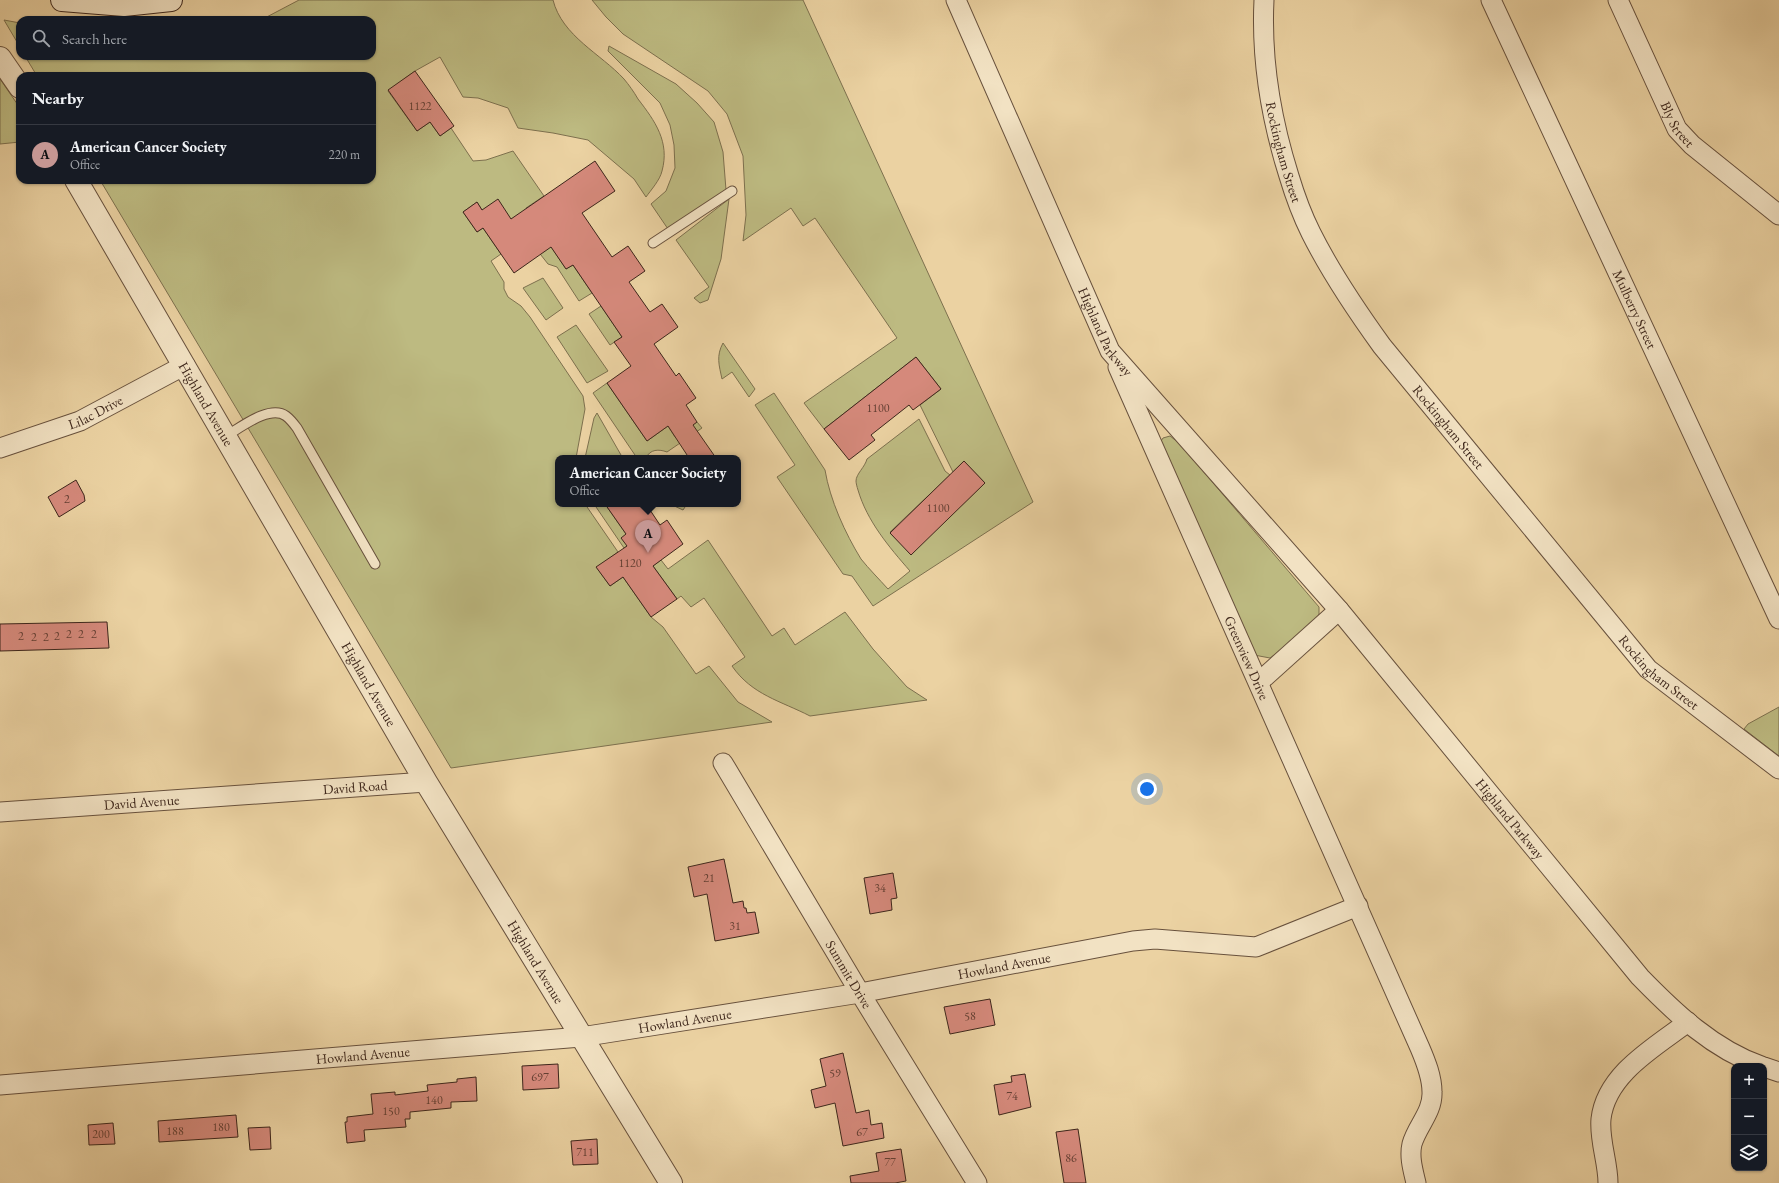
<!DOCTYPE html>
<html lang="en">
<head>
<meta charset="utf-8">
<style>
  :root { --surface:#171b24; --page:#242831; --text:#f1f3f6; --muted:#9ea1a6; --line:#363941; --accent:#c59692 }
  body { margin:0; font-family:"EB Garamond",serif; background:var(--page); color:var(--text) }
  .controls { position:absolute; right:12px; bottom:12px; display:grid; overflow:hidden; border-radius:8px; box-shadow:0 1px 3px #0004 }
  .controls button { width:36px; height:36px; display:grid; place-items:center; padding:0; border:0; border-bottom:1px solid var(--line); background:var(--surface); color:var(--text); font:20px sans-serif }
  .you { position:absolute; left:1147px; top:789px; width:14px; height:14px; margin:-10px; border:3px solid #fff; border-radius:50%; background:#1a73e8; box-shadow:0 0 0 6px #1a73e833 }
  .badge { display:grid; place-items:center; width:26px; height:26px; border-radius:50%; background:var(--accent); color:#111; font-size:13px; font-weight:700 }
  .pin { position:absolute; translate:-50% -33px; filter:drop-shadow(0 1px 2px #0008) }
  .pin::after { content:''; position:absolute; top:21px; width:14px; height:12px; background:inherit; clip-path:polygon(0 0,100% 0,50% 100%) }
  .popup { position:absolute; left:555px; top:455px; width:186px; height:52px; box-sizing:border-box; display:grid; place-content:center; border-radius:8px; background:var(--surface); filter:drop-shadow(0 1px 3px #0005); font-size:13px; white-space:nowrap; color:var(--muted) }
  .popup b { font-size:15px; color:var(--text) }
  .popup::after { content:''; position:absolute; left:50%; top:100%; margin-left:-8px; border:8px solid transparent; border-top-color:var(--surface) }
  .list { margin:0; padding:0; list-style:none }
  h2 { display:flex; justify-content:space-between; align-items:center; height:52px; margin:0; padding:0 16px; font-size:17px }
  h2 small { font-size:13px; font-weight:400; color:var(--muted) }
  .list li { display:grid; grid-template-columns:26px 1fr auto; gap:12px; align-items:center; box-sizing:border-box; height:60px; padding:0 16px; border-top:1px solid var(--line) }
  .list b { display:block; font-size:15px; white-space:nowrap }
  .list p { margin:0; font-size:13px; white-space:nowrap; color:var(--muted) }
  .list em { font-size:13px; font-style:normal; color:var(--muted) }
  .icon { flex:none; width:22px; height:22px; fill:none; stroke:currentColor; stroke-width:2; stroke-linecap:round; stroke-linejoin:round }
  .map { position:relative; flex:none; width:1779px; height:1183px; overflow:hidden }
  .search { position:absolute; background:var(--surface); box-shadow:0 1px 3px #0004; left:16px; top:16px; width:360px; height:44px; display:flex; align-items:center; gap:10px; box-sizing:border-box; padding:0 14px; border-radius:12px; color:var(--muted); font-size:15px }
  .panel { position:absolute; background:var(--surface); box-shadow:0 1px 3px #0004; left:16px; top:72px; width:360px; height:112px; border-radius:12px }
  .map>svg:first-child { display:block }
  .green { fill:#bdba81; stroke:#7d704e }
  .building { fill:#d5897b; stroke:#3d261b }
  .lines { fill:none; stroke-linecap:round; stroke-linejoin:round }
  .service-casing { stroke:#68513d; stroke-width:11 }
  .minor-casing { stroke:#68513d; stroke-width:21 }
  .tertiary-casing { stroke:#68513d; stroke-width:24 }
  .secondary-casing { stroke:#3d261b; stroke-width:24 }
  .service { stroke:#f2e2c3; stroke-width:9 }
  .minor { stroke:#f2e2c3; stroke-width:19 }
  .tertiary { stroke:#f2e2c3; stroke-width:22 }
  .secondary { stroke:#f2e2c3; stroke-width:22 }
  .labels { text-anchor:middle; stroke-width:4; stroke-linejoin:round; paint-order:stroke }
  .number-label { font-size:12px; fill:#633f33 }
  .street-label { font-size:14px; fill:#3d261b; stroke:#f2e2c3 }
</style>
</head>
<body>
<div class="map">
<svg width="1779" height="1183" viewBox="0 0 1779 1183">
  <rect width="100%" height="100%" fill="#ebd2a2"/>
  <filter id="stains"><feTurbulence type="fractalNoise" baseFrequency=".005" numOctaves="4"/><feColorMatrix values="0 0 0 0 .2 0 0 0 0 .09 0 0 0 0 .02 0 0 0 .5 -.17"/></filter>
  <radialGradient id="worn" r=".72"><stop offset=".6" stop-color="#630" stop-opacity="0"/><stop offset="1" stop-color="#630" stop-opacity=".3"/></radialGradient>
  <path class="green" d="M299,0H553C562,36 601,54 624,79C629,85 634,92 638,99C655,121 670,142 662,171C660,180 651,190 646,197L634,179L588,140L553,133L518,128L508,108L478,98L463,97L440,57L415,71L388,91L417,131L430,122L440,136L451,128L473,161L486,160L513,151L544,196L526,208L541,230L482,210L477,202L463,212L477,232L483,228L501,254L491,261L504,282V289L508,297L521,306L530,317L583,396L585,409L576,458H558V504H585L618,552L597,568L610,586L623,577L651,617L663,627L696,674L709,666L738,702L772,722L451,768L100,180H372V76H37L25,56H372V20H261Z
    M592,0H803L1033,502L873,606L852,576L843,574L777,477L795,465L755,405L774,393L825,470C830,500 845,533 861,559C869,569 879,579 888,589L910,571C889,547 867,521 858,490C857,487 856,483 856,481C856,474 865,467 867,459L919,419L945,471L950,475L890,532L911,554L985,483L964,461L953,472L920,405L941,389L916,357L824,429L804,403L897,338L815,218L803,226L791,208L743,241L746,215L743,156L727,114L708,91L623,34L606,17Z
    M4,20L20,23V47Z
    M609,46L676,84L697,103L714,122L723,152L726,190L668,229L651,204L666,191L675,168L674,145L670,125L660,103L608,51Z
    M0,79L20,108V142L0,144Z
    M729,199L721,259L708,300L700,303L694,298L709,287L676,240Z
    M548,242L566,269L573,265L592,293L579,301L557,267L548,264L537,250Z
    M543,278L563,308L546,320L523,288Z
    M601,306L622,337L610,345L589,314Z
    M576,325L608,371L587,383L557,337Z
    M723,343L755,389L749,397L732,372L722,379C719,365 716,356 723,343Z
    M607,383L647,441L668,426L675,437L697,422L702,428L667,452C659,449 650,449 646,458H637L593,393Z
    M597,413L621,455L617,458H585L594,418Z
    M1170,436L1179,443L1319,607V614L1314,626L1270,658L1254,655L1159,444L1163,438Z
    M594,504H605L626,534L627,546L624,548Z
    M670,504H687L683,510Z
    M708,540L772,636L784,628L795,645L845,612L873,649L907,687L927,700L810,716C781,701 752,695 732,666L745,657L704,598L691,607L681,596L677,599L653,566L661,560L668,569Z
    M1779,707V756L1744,729L1748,724Z"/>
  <path class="building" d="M415,71L454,126L440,136L430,122L417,131L388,90Z
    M595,161L615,191L582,213L612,257L628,246L645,271L629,282L650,312L662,304L678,327L654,344L676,376L679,373L696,398L686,405L697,422L693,425L716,458H689L668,426L647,441L607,383L631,366L614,342L622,337L573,265L566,269L551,247L514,273L483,228L477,232L463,212L477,202L482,210L498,199L511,219Z
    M916,357L941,389L913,410L909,405L871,435L875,440L849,460L824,429Z
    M964,461L985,483L911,555L890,533Z
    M76,480L84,495L85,501L59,517L48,497Z
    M605,504H646L660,525L667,520L683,544L653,566L677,599L651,617L623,577L610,586L596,567L627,546L621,538L626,534Z
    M107,622L109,648L0,651V624Z
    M724,859L733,903L743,901L744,908H746L747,913L755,912L759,933L715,941L707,894L694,897L688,867Z
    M893,873L897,898L891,899L892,910L870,914L864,878Z
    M990,999L995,1025L950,1034L944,1007Z
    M843,1053L856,1113L869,1110L871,1125L882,1123L884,1138L843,1146L835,1103L815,1108L811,1090L826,1086L820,1059Z
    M558,1064L559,1088L523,1090L522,1066Z
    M1025,1074L1031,1107L999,1115L994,1085L1012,1082L1011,1076Z
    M476,1077L477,1101L451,1102V1108L410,1112V1119H405L406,1127L364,1130L365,1141L347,1143L345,1122H347V1117L373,1114L371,1094L395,1092V1095L428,1091L427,1085L457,1082V1079Z
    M236,1115L238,1137L159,1142L158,1121Z
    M113,1123L115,1144L89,1145L88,1125Z
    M270,1127L271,1149L250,1150L248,1128Z
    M1078,1129L1086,1183H1064L1056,1132Z
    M597,1139L598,1164L573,1165L571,1141Z
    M901,1149L906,1181L895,1183H851L850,1176L879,1171L876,1153Z"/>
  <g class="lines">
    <defs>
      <path id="service" d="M653,243L732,191
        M226,436C240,428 270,404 286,416C290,419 294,424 297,428L375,564"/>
      <g id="minor">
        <path id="s1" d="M956,0L1110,351L1339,610L1640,977C1675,1013 1713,1049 1761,1066"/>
        <path id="s2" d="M1264,0C1261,60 1271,119 1289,176C1295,196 1302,215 1311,233C1331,273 1356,310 1382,346L1648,669L1779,769"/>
        <path id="s3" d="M1491,0L1779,619"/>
        <path id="s4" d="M1618,0L1677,129L1692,145L1779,215"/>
        <path id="s5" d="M1118,367L1420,1048C1426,1062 1432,1077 1432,1092C1433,1112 1417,1126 1412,1144C1409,1157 1413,1170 1416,1183"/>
        <path id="s6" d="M0,448L80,421L185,365"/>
        <path d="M1259,682L1339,610"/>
        <path id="s7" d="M723,763L860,993L977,1183"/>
        <path id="s8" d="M0,812L426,782"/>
        <path d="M1764,1067L1779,1072"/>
        <path id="s9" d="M0,1085L581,1037L860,993L1133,941L1155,939L1256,947L1358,906"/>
        <path d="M1608,1183C1608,1162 1599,1140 1601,1119C1606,1074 1655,1047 1688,1022"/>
      </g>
      <g id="tertiary">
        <path d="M0,58L20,87"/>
        <path id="s10" d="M76,180L426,782L671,1183"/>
      </g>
      <path id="secondary" d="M62,0L124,5L171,0"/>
    </defs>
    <use href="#service" class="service-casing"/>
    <use href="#minor" class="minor-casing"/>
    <use href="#tertiary" class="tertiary-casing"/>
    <use href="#secondary" class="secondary-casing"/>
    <use href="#service" class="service"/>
    <use href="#minor" class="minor"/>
    <use href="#tertiary" class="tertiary"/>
    <use href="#secondary" class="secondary"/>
  </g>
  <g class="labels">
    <g class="number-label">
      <text x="420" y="110">1122</text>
      <text x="878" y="412">1100</text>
      <text x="67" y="503">2</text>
      <text x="938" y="512">1100</text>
      <text x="630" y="567">1120</text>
      <text x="69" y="638">2</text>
      <text x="81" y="638">2</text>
      <text x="94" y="638">2</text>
      <text x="21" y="640">2</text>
      <text x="57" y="640">2</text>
      <text x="34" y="641">2</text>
      <text x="46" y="641">2</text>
      <text x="709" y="882">21</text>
      <text x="880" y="892">34</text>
      <text x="735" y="930">31</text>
      <text x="970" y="1020">58</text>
      <text x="835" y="1077">59</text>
      <text x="540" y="1081">697</text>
      <text x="1012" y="1100">74</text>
      <text x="434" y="1104">140</text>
      <text x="391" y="1115">150</text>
      <text x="221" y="1131">180</text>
      <text x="175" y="1135">188</text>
      <text x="862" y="1136">67</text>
      <text x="101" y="1138">200</text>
      <text x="585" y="1156">711</text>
      <text x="1071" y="1162">86</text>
      <text x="890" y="1166">77</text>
    </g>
    <g class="street-label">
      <text dy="5" stroke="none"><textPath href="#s4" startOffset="138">Bly Street</textPath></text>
      <text dy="5" stroke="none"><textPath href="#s2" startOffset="154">Rockingham Street</textPath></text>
      <text dy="5" stroke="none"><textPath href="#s3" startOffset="341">Mulberry Street</textPath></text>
      <text dy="5" stroke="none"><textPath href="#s1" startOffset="364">Highland Parkway</textPath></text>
      <text dy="5" stroke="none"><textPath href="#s10" startOffset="259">Highland Avenue</textPath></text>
      <text dy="5" stroke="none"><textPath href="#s6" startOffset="102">Lilac Drive</textPath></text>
      <text dy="5" stroke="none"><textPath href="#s2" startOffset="478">Rockingham Street</textPath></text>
      <text dy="5" stroke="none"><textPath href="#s5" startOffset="318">Greenview Drive</textPath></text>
      <text dy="5" stroke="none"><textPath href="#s2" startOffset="802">Rockingham Street</textPath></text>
      <text dy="5" stroke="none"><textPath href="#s10" startOffset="583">Highland Avenue</textPath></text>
      <text dy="5" stroke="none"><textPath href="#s8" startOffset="356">David Road</textPath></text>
      <text dy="5" stroke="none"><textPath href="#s8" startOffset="142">David Avenue</textPath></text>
      <text dy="5" stroke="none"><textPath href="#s1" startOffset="999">Highland Parkway</textPath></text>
      <text dy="5" stroke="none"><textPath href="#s10" startOffset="907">Highland Avenue</textPath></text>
      <text dy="5" stroke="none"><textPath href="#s9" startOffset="1012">Howland Avenue</textPath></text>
      <text dy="5" stroke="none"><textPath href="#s7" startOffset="246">Summit Drive</textPath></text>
      <text dy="5" stroke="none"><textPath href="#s9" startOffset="688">Howland Avenue</textPath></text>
      <text dy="5" stroke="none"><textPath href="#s9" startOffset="364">Howland Avenue</textPath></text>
    </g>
  </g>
  <rect width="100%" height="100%" filter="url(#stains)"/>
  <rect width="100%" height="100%" fill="url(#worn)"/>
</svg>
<div class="controls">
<button>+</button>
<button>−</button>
<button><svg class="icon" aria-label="layers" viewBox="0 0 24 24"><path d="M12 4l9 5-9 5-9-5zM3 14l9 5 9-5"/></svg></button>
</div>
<div class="you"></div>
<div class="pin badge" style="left:648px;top:553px">A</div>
<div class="popup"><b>American Cancer Society</b>Office</div>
<div class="search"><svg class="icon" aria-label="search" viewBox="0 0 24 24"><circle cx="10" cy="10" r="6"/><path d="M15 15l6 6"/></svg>Search here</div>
<section class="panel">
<h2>Nearby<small></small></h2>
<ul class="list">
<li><span class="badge">A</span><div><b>American Cancer Society</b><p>Office</p></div><em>220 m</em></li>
</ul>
</section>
</div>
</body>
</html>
